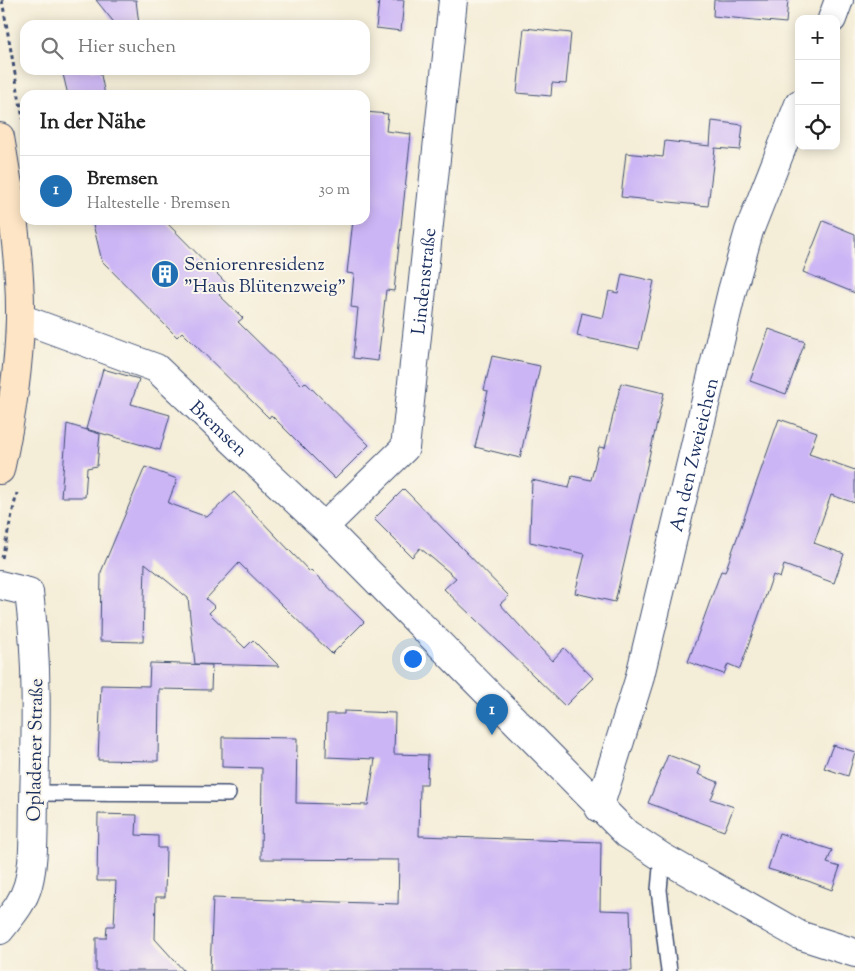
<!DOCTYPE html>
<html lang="de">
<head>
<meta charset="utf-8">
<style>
  :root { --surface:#fff; --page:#f2f2f2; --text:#222; --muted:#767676; --line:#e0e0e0; --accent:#1f6fb2 }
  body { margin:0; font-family:"Sorts Mill Goudy",serif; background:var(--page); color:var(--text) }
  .controls { position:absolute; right:15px; top:15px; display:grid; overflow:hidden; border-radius:10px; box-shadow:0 2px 12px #0003 }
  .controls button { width:45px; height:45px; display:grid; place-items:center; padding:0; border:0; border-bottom:1px solid var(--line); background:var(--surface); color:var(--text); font:25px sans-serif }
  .you { position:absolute; left:412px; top:658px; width:18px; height:18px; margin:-12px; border:4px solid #fff; border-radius:50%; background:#1a73e8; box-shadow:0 0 0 8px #1a73e833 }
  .badge { display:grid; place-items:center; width:32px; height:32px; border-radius:50%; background:var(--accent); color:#fff; font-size:16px; font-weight:700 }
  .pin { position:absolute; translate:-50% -41px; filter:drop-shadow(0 1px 2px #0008) }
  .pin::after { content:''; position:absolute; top:26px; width:18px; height:15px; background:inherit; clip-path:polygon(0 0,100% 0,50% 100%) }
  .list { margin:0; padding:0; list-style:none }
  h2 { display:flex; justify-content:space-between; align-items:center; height:65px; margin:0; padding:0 20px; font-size:21px }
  h2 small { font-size:16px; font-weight:400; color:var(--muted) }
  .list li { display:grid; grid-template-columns:32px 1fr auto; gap:15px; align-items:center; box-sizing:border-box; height:70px; padding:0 20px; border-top:1px solid var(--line) }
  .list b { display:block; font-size:19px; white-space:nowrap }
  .list p { margin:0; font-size:16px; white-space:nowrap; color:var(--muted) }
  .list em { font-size:16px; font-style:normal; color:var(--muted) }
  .icon { flex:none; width:28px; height:28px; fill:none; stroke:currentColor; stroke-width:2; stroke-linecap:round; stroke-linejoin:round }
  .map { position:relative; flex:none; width:855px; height:971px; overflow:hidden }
  .search { position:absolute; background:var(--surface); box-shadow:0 2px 12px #0003; left:20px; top:20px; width:350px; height:55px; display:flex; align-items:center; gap:12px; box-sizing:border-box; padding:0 18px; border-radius:15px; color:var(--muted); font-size:19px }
  .panel { position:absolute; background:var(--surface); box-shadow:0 2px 12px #0003; left:20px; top:90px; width:350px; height:135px; border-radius:15px }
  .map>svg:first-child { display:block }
  .building { fill:#ccb5f5 }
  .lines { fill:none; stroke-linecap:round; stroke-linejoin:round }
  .service-casing { stroke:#3c4c70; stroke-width:18 }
  .minor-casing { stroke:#3c4c70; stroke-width:30 }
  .secondary-casing { stroke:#3c4c70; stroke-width:30 }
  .path { stroke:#3c4c70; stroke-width:3; stroke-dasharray:4 4; stroke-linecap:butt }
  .service { stroke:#fff; stroke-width:15 }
  .minor { stroke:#fff; stroke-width:28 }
  .secondary { stroke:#fde5c5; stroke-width:28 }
  .labels { text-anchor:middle; stroke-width:4; stroke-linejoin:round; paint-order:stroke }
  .poi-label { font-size:19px; fill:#1b2f5e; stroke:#fbf7ec; text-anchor:start }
  .street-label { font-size:19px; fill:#1b2f5e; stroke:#fbf7ec }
</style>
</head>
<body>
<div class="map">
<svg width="855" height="971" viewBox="0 0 855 971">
  <rect width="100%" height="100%" fill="#fbf7ec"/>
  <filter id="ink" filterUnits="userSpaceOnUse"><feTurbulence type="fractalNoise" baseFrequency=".02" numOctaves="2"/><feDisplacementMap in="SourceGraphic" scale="10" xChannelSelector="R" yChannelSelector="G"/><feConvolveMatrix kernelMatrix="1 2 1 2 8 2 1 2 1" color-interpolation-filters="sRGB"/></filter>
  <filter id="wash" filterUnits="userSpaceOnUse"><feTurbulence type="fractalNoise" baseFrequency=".0096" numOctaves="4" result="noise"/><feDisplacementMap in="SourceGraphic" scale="20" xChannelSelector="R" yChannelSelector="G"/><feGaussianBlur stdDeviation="1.12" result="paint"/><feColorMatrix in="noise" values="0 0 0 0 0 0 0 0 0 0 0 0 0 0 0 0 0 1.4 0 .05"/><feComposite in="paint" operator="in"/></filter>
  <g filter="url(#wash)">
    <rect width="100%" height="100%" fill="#f4edd7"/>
    <g id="blocks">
      <path class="building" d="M96,0H136L139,25H116Z
        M379,0H404L401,31L376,28Z
        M714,0H788L786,23L713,16Z
        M524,28L571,33L566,84L552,83L551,96L517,93Z
        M62,70H100L105,95H68Z
        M365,112L388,114L386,131L411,134L394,291L386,290L378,361L353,358L358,308L351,307L354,274L347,273L353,220H365Z
        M712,121L743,125L740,150L715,148L708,206L621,197L626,153L663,157L665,141L710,146Z
        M92,220H164L229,286L219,295L243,318L238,322L302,385L305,382L369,445L335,479L271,415L269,418L182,332L177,337L102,261Z
        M823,221L855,234V293L803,272Z
        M622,274L654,281L639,349L577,336L582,313L603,318L609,291L618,293Z
        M769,329L805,342L786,394L750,381Z
        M492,356L540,366L520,458L475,447L488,391L484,390Z
        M103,369L139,379L131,404L170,415L160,450L86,429Z
        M621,383L664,393L615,602L575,593L585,554L530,542V533L532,480L569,488L572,476L591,480L599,447L605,448Z
        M779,419L817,432L809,454L855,470V503L831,495L814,543L844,554L834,583L784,565L780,578L773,575L740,669L728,664L724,674L688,662L721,571L725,572Z
        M67,424L100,434L97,466L87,468L85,497H61Z
        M145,467L177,479L168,503L207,517L234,492L310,572L311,570L364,622L332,654L239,563L206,599L215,607L209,613L245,648L253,640L279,666L195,664L188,598L145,563L143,642L100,641L101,572Z
        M404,489L509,596L500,604L552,661L564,648L593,678L565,706L444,589L456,578L420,548L412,557L374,519Z
        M150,663L212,665L211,690L159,689L158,761L98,760L101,685L149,686Z
        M344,711L395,713L394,754L428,755L427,784H420L419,836L601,842L600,910L630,911L632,971H210L213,898L398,904L399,860L261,859L262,768L222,767V737L297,738L296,803L368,805L375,759L326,757L327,714H344Z
        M833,745L855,752L848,776L824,768Z
        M668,755L701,767L698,774L718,782L711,799L734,807L724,831L648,803Z
        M98,814L137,815L136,835L158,836V848H166L165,897H156L155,939L184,971H96V938H106L107,926H114L116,881H97Z
        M779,833L832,850L827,863L840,867L832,890L808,881L768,869Z"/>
    </g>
  </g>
  <g filter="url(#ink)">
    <use href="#blocks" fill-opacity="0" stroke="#3c4c70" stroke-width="1"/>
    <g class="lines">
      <defs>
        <path id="service" d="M34,793L228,794
          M662,857L659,890L669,971"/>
        <g id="minor">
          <path d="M832,19L839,0"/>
          <path id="s1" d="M20,318L156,368L324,527L627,834L662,857L799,935L855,953"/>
          <path id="s2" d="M324,527L405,448L453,0"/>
          <path d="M0,585L29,592C38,662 36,731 34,801C33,828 35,859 28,885C23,903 11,916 0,930"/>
          <path id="s3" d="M599,808L639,680L732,291L749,231L799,104"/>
        </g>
        <path id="secondary" d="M0,137C10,196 21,258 20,319C19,370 11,420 0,470"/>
      </defs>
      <use href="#service" class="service-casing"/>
      <use href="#minor" class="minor-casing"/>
      <use href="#secondary" class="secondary-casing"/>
      <path class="path" d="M2,0L23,119
        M2,558L17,493"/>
      <use href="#service" class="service"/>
      <use href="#minor" class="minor"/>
      <use href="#secondary" class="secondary"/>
    </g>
  </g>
  <defs>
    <symbol id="building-disc" viewBox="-11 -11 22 22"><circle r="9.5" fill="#1f6fb2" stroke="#fbf7ec"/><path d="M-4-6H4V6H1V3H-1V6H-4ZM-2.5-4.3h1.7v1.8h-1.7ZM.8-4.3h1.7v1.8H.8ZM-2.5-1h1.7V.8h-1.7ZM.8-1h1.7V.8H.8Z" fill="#fff"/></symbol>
  </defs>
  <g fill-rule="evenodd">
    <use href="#building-disc" x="149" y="258" width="32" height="32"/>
  </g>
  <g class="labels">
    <g class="poi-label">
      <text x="184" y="270">Seniorenresidenz<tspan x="184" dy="22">"Haus Blütenzweig"</tspan></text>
    </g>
    <g class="street-label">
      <text dy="7" stroke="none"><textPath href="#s2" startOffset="281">Lindenstraße</textPath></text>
      <text dy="7" stroke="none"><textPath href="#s1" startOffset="232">Bremsen</textPath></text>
      <text dy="7" stroke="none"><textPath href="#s3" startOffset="366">An den Zweieichen</textPath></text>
      <text transform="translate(34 750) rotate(-89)" y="7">Opladener Straße</text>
    </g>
  </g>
</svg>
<div class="controls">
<button>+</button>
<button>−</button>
<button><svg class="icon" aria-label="locate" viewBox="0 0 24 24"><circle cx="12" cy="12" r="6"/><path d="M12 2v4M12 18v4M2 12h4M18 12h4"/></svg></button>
</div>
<div class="you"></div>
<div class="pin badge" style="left:492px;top:735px">1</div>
<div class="search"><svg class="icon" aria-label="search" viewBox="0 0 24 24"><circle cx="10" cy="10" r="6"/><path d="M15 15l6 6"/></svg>Hier suchen</div>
<section class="panel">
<h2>In der Nähe<small></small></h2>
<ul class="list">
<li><span class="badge">1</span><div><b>Bremsen</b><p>Haltestelle · Bremsen</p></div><em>30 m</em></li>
</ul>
</section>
</div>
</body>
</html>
